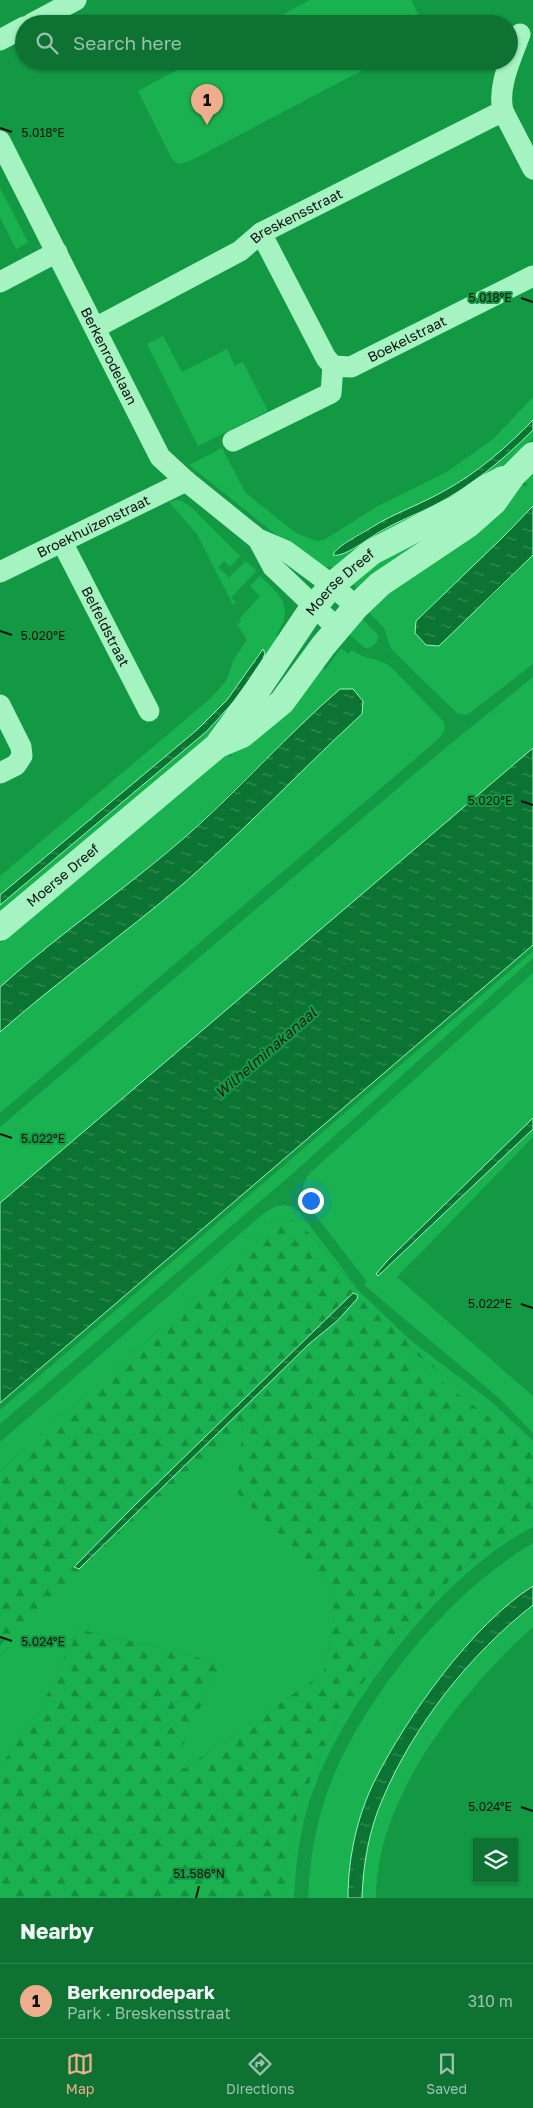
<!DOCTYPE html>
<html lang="en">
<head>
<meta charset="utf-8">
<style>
  :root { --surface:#0e7233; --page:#17773b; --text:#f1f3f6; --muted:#9bc2ac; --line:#2e844e; --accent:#eead8d }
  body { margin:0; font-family:"Golos Text",sans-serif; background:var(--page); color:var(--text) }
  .controls { position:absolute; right:15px; bottom:15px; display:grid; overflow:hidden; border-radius:0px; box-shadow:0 1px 4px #0004 }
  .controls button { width:45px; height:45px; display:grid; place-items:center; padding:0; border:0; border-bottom:1px solid var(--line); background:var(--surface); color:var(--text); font:25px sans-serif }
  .you { position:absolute; left:310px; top:1200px; width:18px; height:18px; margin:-12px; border:4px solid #fff; border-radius:50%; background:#1a73e8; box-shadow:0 0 0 8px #1a73e833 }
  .badge { display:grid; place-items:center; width:32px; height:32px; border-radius:50%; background:var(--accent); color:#111; font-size:16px; font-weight:700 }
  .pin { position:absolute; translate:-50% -41px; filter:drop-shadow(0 1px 2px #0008) }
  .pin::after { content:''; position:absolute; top:26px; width:18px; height:15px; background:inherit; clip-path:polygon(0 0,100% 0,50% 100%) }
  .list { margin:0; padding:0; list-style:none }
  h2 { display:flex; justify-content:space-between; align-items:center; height:65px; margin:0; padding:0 20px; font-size:21px }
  h2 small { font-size:16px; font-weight:400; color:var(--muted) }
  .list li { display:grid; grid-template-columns:32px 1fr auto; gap:15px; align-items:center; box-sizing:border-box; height:75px; padding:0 20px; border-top:1px solid var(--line) }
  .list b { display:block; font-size:19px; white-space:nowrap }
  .list p { margin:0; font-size:16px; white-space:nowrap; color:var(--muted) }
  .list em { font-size:16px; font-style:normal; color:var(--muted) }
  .icon { flex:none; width:28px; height:28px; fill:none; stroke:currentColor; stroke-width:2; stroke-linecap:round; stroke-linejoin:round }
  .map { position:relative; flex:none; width:533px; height:1898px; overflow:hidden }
  .search { position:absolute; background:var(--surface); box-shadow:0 1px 4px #0004; left:15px; right:15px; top:15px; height:55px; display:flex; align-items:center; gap:12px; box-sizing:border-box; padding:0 18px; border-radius:28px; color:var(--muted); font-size:19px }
  .sheet { height:140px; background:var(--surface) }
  nav { display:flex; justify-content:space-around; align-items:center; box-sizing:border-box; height:70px; border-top:1px solid var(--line); background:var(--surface); font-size:14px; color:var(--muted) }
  nav a { display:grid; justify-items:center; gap:2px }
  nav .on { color:var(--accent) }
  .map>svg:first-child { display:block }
  .green { fill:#1ab250 }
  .forest { fill:url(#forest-firs); fill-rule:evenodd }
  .water { fill:url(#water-ripples); stroke:#96f6b7 }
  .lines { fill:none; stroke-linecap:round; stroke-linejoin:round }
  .minor { stroke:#a4f3c0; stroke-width:21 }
  .tertiary { stroke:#a4f3c0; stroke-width:26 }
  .ticks { fill:none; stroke:#111; stroke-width:2 }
  .labels { text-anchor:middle; stroke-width:4; stroke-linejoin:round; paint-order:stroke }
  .street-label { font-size:14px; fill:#111; stroke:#139844 }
  .water-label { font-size:15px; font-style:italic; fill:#191d1a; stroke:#139844 }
  .ticks-label { font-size:12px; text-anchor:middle; fill:#111; stroke:#139844; stroke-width:4; stroke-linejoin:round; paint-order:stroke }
</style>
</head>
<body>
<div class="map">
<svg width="533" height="1898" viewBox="0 0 533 1898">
  <defs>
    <pattern id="forest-firs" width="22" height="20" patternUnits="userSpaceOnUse" patternTransform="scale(1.25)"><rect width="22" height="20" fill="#1ab250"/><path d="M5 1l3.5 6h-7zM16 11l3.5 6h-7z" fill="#168f41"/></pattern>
    <pattern id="water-ripples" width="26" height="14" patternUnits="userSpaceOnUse" patternTransform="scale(1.25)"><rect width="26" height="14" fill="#0b7433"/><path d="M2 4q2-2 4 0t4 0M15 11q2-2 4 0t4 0" fill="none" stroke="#3f885b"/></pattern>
  </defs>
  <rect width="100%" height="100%" fill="#139844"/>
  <path class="green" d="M310,0H411L423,24H265Z
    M194,61H380L190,161L178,164L172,159L138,91Z
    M0,188L28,242L16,249L0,217Z
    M163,336L182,372L227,349L235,366L243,362L268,411L198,446L147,344Z
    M533,397V420C508,446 478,471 447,489C421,505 346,532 333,556L343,554L384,529L456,493L502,459L533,430V438L495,473L335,567H323L308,560L189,465L222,448L245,492L253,499L296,533L316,541L324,540L378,506L447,472L493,439Z
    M533,473V506L503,537L416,621L415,633L426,645L489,600L533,555V664L471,712L465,715L458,714L391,649L384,628L366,609L522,484L526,487L528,485L524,482Z
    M176,500L182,501L191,507L240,556L230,567L224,561L218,567L229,578L246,561L256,571L231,598L236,602L233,605L197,534L169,502Z
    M413,545L415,549L359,591L350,580L363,570Z
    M260,576C281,596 295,606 276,635L284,640L218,728L0,912V905L207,731L237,698L261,650L227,700L198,729L0,895V876L211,698L226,681L234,659L247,640L237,624L241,622L240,618L260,596L250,586Z
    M359,616L378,635L377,642L372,647L365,648L345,631Z
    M341,648L348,654L352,650C364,660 379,657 391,667L443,721C448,730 442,735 435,742L0,1113V1032C59,980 123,935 183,884C245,830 302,770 362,714L284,741L191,831L129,884L0,987V943L211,766L227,753L230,757L232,756L229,751L320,666L325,670Z
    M533,677V748L0,1203V1127L438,754Z
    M533,951V958L292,1174L0,1424V1410Z
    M533,973V1118L376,1274L378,1275L533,1129V1137L397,1277L533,1396V1433L499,1398L364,1285L367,1282L306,1203C301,1192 302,1182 310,1173Z
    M284,1205L293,1207L300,1213L359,1290L299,1222L274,1217L223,1273L0,1471V1442L263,1214L274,1207Z
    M407,1347L485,1407L503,1428L415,1362L404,1352Z
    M243,1422L238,1493L332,1584L334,1618L324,1673L184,1769L174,1763L219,1666L189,1654L77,1629L42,1706L0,1767V1656Z
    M533,1520V1527C445,1572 353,1692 316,1783C301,1820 296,1859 294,1898H286C287,1880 286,1859 290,1841C298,1814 307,1785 319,1759C322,1750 329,1741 333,1732C375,1653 453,1561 533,1520Z
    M533,1543V1586C470,1627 389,1737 364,1808C353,1838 349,1867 348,1898H308C310,1861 315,1825 328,1790C362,1699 449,1592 533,1543Z
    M533,1605V1627C461,1692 376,1797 376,1898H362C363,1865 369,1829 383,1798C414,1725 470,1654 533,1605Z"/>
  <path class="forest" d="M274,1217L299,1222L358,1290L409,1339L493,1403L533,1441V1520C453,1561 375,1653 333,1732C329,1741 322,1750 319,1759C307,1785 298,1814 290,1841C286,1859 287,1880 286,1898H0V1767L42,1706L77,1629L189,1654L219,1666L175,1762L184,1769L324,1673L334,1618L332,1584L237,1493L243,1423L0,1656V1646L6,1639L1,1635L0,1636V1471L223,1273ZM353,1293L357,1299L337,1321L309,1344L79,1569L75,1566L133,1507ZM407,1347L485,1407L501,1426L415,1362L404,1352Z"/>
  <path class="water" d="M533,420V430C504,459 472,486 435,505C418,514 400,520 383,530C371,536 345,558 333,555C336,546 363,533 372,527C395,513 421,504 444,491C477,473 507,447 533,420Z
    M533,506V555L439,646L426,645L415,633L416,621L503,537Z
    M263,649L265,653L263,659L237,698L207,731L0,905V895L198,729L227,700Z
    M340,689H353L363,701L362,714C301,770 245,830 183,884C123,935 59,980 0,1032V987C61,932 130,886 192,831C243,785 288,734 340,689Z
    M533,748V945L0,1403V1203Z
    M533,1118V1129L378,1276L376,1274L388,1260Z
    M353,1293L358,1295L357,1299L337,1321L309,1344L79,1569L74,1567L133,1507Z
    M533,1586V1605C470,1654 414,1725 383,1798C369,1829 363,1865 362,1898H348C348,1858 357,1816 375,1780C407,1716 473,1624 533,1586Z"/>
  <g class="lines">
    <g class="minor">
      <path d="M31,24L76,0"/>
      <path d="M520,34C512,57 497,86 503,111L533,169"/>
      <path d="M0,40L24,27"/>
      <path id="s1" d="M0,141L160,457L186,481L258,539L286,551L332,585L356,607"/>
      <path id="s2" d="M261,233L326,358L333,366L351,367L533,276"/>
      <path d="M0,282L57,252"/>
      <path id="s3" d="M95,328L240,251L261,233L503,111"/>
      <path d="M233,441L331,393L333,366"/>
      <path d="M258,539L273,567L338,629"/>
      <path id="s4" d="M62,542L149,711"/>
      <path id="s5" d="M0,572L186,481"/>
      <path d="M0,705L21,747L22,756L16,765L0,773"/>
    </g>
    <g class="tertiary">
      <path id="s6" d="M219,743L256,692L309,613L332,585L372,552L459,507L484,489L503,479"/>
      <path id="s7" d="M0,928L218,745L242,735L282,702L323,646L356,607L380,584L468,525L494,502L513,475L533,455"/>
    </g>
  </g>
  <path class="ticks" d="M0,128L12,132M521,298L533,302M0,631L12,635M521,801L533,805M0,1134L12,1138M521,1304L533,1308M0,1637L12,1641M521,1807L533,1811M196,1898L199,1886"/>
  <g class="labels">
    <g class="street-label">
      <text dy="5" stroke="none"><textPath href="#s3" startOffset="231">Breskensstraat</textPath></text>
      <text dy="5" stroke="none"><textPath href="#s2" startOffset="232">Boekelstraat</textPath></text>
      <text dy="5" stroke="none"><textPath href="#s1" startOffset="241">Berkenrodelaan</textPath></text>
      <text dy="5" stroke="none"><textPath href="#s5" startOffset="104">Broekhuizenstraat</textPath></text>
      <text dy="5" stroke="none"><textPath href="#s6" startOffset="202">Moerse Dreef</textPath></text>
      <text dy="5" stroke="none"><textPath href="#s4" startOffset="95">Belfeldstraat</textPath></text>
      <text dy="5" stroke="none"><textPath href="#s7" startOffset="82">Moerse Dreef</textPath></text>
    </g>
    <g class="water-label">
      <text transform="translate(266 1053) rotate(-41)" y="5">Wilhelminakanaal</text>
    </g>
  </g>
  <g class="ticks-label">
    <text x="43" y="137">5.018°E</text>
    <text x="490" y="302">5.018°E</text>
    <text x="43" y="640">5.020°E</text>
    <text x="490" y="805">5.020°E</text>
    <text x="43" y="1143">5.022°E</text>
    <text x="490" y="1308">5.022°E</text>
    <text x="43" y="1646">5.024°E</text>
    <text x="490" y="1811">5.024°E</text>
    <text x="199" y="1878">51.586°N</text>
  </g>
</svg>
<div class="controls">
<button><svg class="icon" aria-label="layers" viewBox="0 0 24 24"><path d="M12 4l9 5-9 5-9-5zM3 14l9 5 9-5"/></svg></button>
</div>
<div class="you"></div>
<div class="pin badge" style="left:207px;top:125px">1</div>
<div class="search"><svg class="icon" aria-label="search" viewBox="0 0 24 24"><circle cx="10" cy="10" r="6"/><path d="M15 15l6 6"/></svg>Search here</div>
</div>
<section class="sheet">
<h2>Nearby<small></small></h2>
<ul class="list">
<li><span class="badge">1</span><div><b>Berkenrodepark</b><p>Park · Breskensstraat</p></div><em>310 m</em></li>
</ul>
</section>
<nav>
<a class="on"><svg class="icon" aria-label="map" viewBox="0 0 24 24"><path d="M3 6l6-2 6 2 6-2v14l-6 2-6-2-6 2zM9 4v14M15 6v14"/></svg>Map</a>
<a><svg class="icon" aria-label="directions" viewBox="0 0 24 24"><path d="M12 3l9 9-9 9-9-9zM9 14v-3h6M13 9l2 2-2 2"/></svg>Directions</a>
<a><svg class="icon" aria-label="saved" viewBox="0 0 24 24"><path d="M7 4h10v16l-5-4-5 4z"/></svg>Saved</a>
</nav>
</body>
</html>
